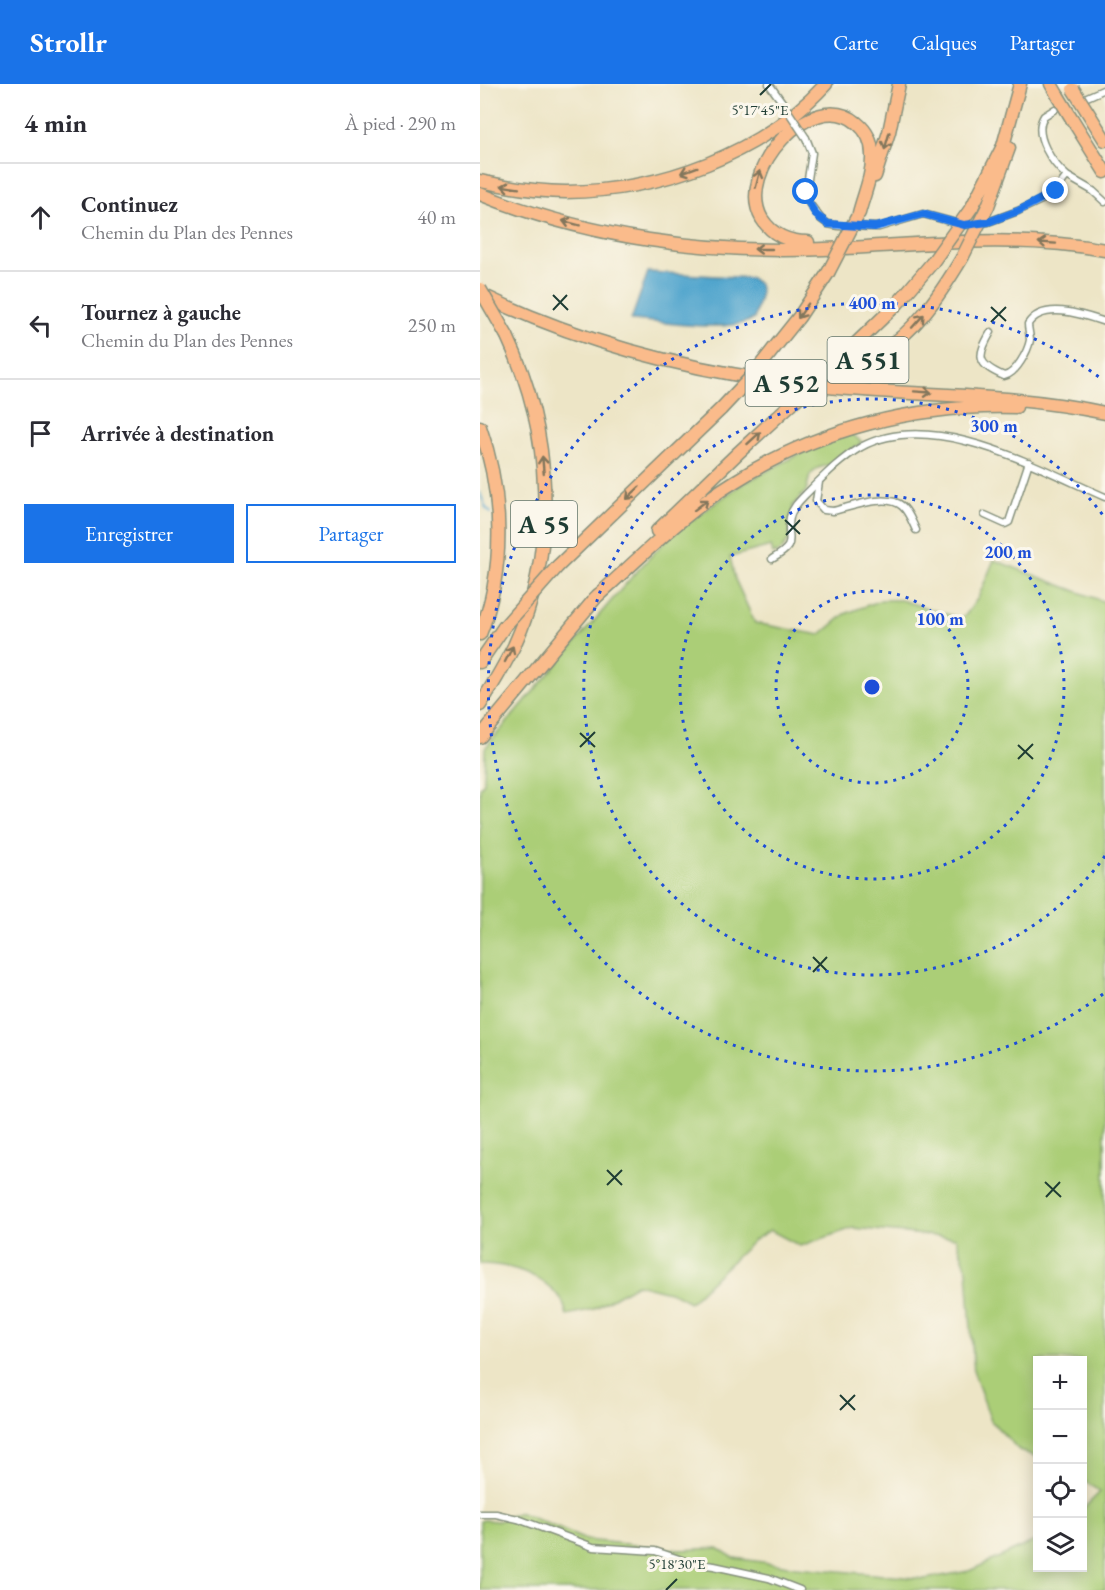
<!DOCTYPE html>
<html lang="fr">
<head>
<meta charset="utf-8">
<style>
  :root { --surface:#fff; --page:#f2f2f3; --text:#2b2b33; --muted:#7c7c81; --line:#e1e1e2; --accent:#1a73e8 }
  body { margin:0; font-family:"EB Garamond",serif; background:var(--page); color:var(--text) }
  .controls { position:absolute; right:18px; bottom:18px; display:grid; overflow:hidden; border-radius:0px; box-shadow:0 3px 15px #0003 }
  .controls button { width:54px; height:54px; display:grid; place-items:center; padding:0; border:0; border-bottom:2px solid var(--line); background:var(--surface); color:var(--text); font:30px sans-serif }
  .stop { position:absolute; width:18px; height:18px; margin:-14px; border:4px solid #1a73e8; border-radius:50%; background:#fff }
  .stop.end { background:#1a73e8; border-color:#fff; box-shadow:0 2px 6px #0008 }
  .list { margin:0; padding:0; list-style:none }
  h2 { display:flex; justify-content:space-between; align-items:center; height:78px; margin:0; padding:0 24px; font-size:26px }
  h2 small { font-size:20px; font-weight:400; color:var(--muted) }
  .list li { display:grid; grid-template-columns:39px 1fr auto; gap:18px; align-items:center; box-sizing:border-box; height:108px; padding:0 24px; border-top:2px solid var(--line) }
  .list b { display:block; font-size:22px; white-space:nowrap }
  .list p { margin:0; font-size:20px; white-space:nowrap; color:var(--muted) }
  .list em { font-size:20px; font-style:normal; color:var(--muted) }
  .actions { display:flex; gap:12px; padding:18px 24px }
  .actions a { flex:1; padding:14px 0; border:2px solid var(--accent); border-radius:0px; text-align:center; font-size:21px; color:var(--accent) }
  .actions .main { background:var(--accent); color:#fff }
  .icon { flex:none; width:33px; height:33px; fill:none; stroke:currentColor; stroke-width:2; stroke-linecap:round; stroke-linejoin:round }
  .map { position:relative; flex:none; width:625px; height:1506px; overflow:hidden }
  header { display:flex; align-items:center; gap:36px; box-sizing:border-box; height:84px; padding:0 30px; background:var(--accent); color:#fff }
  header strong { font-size:28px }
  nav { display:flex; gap:33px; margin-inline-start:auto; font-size:21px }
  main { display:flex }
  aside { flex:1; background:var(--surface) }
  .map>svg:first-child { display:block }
  .green { fill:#abce77; stroke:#658656; stroke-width:1.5 }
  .water { fill:#51a5cd; stroke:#387180; stroke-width:1.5 }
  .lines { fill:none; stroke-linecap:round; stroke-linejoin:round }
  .stream { stroke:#51a5cd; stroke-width:2 }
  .street-casing { stroke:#86917d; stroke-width:9 }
  .highway-casing { stroke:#86917d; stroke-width:15 }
  .street { stroke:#fff; stroke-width:6 }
  .highway { stroke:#fabb8b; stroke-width:12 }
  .street-bridge-casing { stroke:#86917d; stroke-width:9; stroke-linecap:butt }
  .highway-bridge-casing { stroke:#86917d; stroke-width:15; stroke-linecap:butt }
  .street-bridge { stroke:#fff; stroke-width:6 }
  .highway-bridge { stroke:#fabb8b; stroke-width:12 }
  .oneway { stroke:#82765b }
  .route { stroke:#1a73e8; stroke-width:8 }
  .ticks { fill:none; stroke:#1f3d34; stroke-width:2 }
  .ring { fill:none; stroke:#1d4ed8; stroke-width:3; stroke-dasharray:3 6 }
  .labels { text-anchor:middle; stroke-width:6; stroke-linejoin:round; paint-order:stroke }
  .shield { fill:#fbf7ec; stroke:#61756b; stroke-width:1.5 }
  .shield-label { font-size:26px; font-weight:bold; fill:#1f3d34 }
  .ticks-label { font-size:15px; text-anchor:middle; fill:#1f3d34; stroke:#fbf7ec; stroke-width:6; stroke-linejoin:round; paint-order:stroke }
  .centre { fill:#1d4ed8; stroke:#fbf7ec; stroke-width:3 }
  .ring-label { font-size:18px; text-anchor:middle; font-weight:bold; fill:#1d4ed8; stroke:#fbf7ec; stroke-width:6; stroke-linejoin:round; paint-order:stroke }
</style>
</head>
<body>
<header>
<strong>Strollr</strong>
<nav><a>Carte</a><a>Calques</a><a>Partager</a></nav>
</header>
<main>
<aside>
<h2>4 min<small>À pied · 290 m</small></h2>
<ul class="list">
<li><svg class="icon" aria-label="ahead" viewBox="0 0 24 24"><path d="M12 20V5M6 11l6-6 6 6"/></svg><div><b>Continuez</b><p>Chemin du Plan des Pennes</p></div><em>40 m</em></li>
<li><svg class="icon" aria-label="left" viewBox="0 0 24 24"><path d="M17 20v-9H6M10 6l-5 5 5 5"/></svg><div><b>Tournez à gauche</b><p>Chemin du Plan des Pennes</p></div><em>250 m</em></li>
<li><svg class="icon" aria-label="arrive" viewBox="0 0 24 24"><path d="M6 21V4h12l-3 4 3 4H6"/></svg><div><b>Arrivée à destination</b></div></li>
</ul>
<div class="actions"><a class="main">Enregistrer</a><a>Partager</a></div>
</aside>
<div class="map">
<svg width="625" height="1506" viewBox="0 0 625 1506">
  <rect width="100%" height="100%" fill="#fbf7ec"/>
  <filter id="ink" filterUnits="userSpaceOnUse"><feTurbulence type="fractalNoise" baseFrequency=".0167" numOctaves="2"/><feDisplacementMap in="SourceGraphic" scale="12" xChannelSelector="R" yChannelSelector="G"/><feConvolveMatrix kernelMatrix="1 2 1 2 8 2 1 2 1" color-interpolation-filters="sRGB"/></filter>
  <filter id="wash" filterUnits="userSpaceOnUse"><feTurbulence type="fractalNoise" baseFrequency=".008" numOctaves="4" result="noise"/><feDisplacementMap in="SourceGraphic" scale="24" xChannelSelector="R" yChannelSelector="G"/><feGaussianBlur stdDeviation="1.35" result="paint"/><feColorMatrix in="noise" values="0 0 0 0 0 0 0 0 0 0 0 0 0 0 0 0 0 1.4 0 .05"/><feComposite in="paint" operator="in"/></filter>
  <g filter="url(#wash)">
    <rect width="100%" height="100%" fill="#ede5c6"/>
    <path class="green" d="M370,349L382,358L352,380L338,384L330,391L326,407L313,421L309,455L301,467L293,470L291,462L250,473L255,495L275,539L340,551L365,530L401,516H421L479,534L485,532L498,514L514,476L625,518V1506H0V1437L4,1436L19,1437L39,1428L106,1456L201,1466L238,1464L254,1474L316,1483L445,1495L489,1487L557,1456L558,1484H602L603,1425L620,1408L603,1396L602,1276H558L557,1373L539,1366L511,1337L494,1289L487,1186L476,1154L373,1144L320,1162L290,1146L274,1156L210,1218L193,1209L157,1200L114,1225L87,1231C85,1226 84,1218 80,1214C62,1190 29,1180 0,1180V704L4,699L5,664L156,488L190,452L259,402L319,370Z"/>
    <path class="water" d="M168,188L271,194L279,200L281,208L274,235C245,249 184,238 151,236Z"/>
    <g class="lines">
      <path class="stream" d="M0,409L6,424L11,429"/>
    </g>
  </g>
  <g filter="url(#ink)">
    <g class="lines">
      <defs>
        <path id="street" d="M289,0L302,18
          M607,13L625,5
          M326,54L332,69L326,108L329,119L341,135L348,140L359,142L399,143L443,130L484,141L508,138L538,127L572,111L587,92C573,80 552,51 564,32L575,25
          M587,92L613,107L625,118
          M511,248C497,272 496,280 524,292C536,290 548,267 550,256C550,251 548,245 548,240C563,216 604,231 625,238
          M339,398L336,417L344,426L353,427C371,423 407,409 422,422C429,428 432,438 436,446
          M505,431L525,440L529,438L549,378
          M292,475C320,459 305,457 310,433C312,424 319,417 325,411C342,394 360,375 381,363C453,324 558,384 625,413
          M0,1430H16L38,1435L113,1463L175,1467L211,1479L234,1482L289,1494L320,1506"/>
        <path id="highway" d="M571,0L578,12
          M607,27L625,56
          M592,35L625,88
          M395,92L409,48L419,0
          M0,97C28,103 58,108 86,108C180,107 282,70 346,0
          M0,110C108,154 228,170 344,165C438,161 531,149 625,166
          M508,122L529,64
          M492,123L523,62L540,0
          M328,158C309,158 293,152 282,135C254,87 333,1 377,39C387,47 392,58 392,71C393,90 384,110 379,129
          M0,210C114,265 232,293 358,304C447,312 537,310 625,329
          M295,263L319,233L348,189
          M365,270L418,219L452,179
          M282,288C388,298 430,261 482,174
          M0,343C23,408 26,485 0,550
          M177,447L258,369L311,320
          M78,482L241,325
          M114,515C159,475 202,430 254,398C337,345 437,320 536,323
          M0,578L24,543
          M0,621C12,602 24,582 34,562C79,465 72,347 27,252
          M0,653L118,511"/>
      </defs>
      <use href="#street" class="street-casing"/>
      <use href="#highway" class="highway-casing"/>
      <use href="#street" class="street"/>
      <use href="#highway" class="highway"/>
      <defs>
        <path id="street-bridge" d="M302,18L326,54"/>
        <path id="highway-bridge" d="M593,5L607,27
          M578,12L592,35
          M482,174L508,122
          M452,179L492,123
          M348,189L377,133
          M0,205L27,252
          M311,320L365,270
          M241,325L273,291L295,263
          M24,543L78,482"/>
      </defs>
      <use href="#street-bridge" class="street-bridge-casing"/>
      <use href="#highway-bridge" class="highway-bridge-casing"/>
      <use href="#street-bridge" class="street-bridge"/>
      <use href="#highway-bridge" class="highway-bridge"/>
    </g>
    <defs><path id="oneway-shaft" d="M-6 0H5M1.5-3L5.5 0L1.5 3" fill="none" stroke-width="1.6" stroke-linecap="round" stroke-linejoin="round" transform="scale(1.5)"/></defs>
    <g class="oneway">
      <use href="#oneway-shaft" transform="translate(407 57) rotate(106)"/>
      <use href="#oneway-shaft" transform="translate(209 86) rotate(160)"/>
      <use href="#oneway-shaft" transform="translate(278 95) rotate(-75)"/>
      <use href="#oneway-shaft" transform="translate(30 103) rotate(-171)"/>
      <use href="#oneway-shaft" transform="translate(91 139) rotate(-165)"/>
      <use href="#oneway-shaft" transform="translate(567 159) rotate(-176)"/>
      <use href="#oneway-shaft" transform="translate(283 165) rotate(-180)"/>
      <use href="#oneway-shaft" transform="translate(323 227) rotate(125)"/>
      <use href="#oneway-shaft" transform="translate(438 237) rotate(-48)"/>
      <use href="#oneway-shaft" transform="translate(443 308) rotate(4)"/>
      <use href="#oneway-shaft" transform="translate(274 354) rotate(-42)"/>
      <use href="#oneway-shaft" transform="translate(63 381) rotate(-95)"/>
      <use href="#oneway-shaft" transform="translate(153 409) rotate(136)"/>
      <use href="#oneway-shaft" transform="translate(221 421) rotate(-37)"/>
      <use href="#oneway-shaft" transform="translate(29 570) rotate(-63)"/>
    </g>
  </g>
  <g class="lines" filter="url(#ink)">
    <path class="route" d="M326,108L329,119L336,131L348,140L395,143L443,130L484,141L508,138L538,127L576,107"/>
  </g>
  <path class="ticks" d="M280,11L291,0M73,211L88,226M511,223L526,237M73,226L87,211M511,238L526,223M305,436L320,450M306,451L320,436M100,649L115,663M538,661L553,675M100,663L115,648M538,675L553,660M333,873L348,888M333,888L347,873M127,1086L142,1101M565,1098L581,1113M127,1101L142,1086M566,1113L580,1098M360,1311L375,1326M360,1326L375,1311M186,1506L197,1495"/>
  <g class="ring">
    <circle cx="392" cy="603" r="96"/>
    <circle cx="392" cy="603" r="192"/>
    <path d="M625 772A288 288 0 1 1 625 434"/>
    <path d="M623 910A384 384 0 1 1 623 296"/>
  </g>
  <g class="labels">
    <g class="shield">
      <rect x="347.5" y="253" width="81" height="46" rx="4.5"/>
      <rect x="265.5" y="276" width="81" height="46" rx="4.5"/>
      <rect x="31" y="417" width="66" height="46" rx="4.5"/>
    </g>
    <g class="shield-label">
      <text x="388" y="285">A 551</text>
      <text x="306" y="308">A 552</text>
      <text x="64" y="449">A 55</text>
    </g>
  </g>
  <g class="ticks-label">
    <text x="280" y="31">5°17'45"E</text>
    <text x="197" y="1485">5°18'30"E</text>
  </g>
  <circle cx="392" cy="603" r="9" class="centre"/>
  <g class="ring-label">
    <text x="392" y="225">400 m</text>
    <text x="514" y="348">300 m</text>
    <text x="528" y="474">200 m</text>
    <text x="460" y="541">100 m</text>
  </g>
</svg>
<div class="controls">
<button>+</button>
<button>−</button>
<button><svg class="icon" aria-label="locate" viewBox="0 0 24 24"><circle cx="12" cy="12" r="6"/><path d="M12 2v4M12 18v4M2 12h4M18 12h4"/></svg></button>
<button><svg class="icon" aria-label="layers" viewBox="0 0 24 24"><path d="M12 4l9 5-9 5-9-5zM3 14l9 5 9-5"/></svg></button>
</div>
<div class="stop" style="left:326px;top:108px"></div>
<div class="stop end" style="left:576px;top:107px"></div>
</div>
</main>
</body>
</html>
